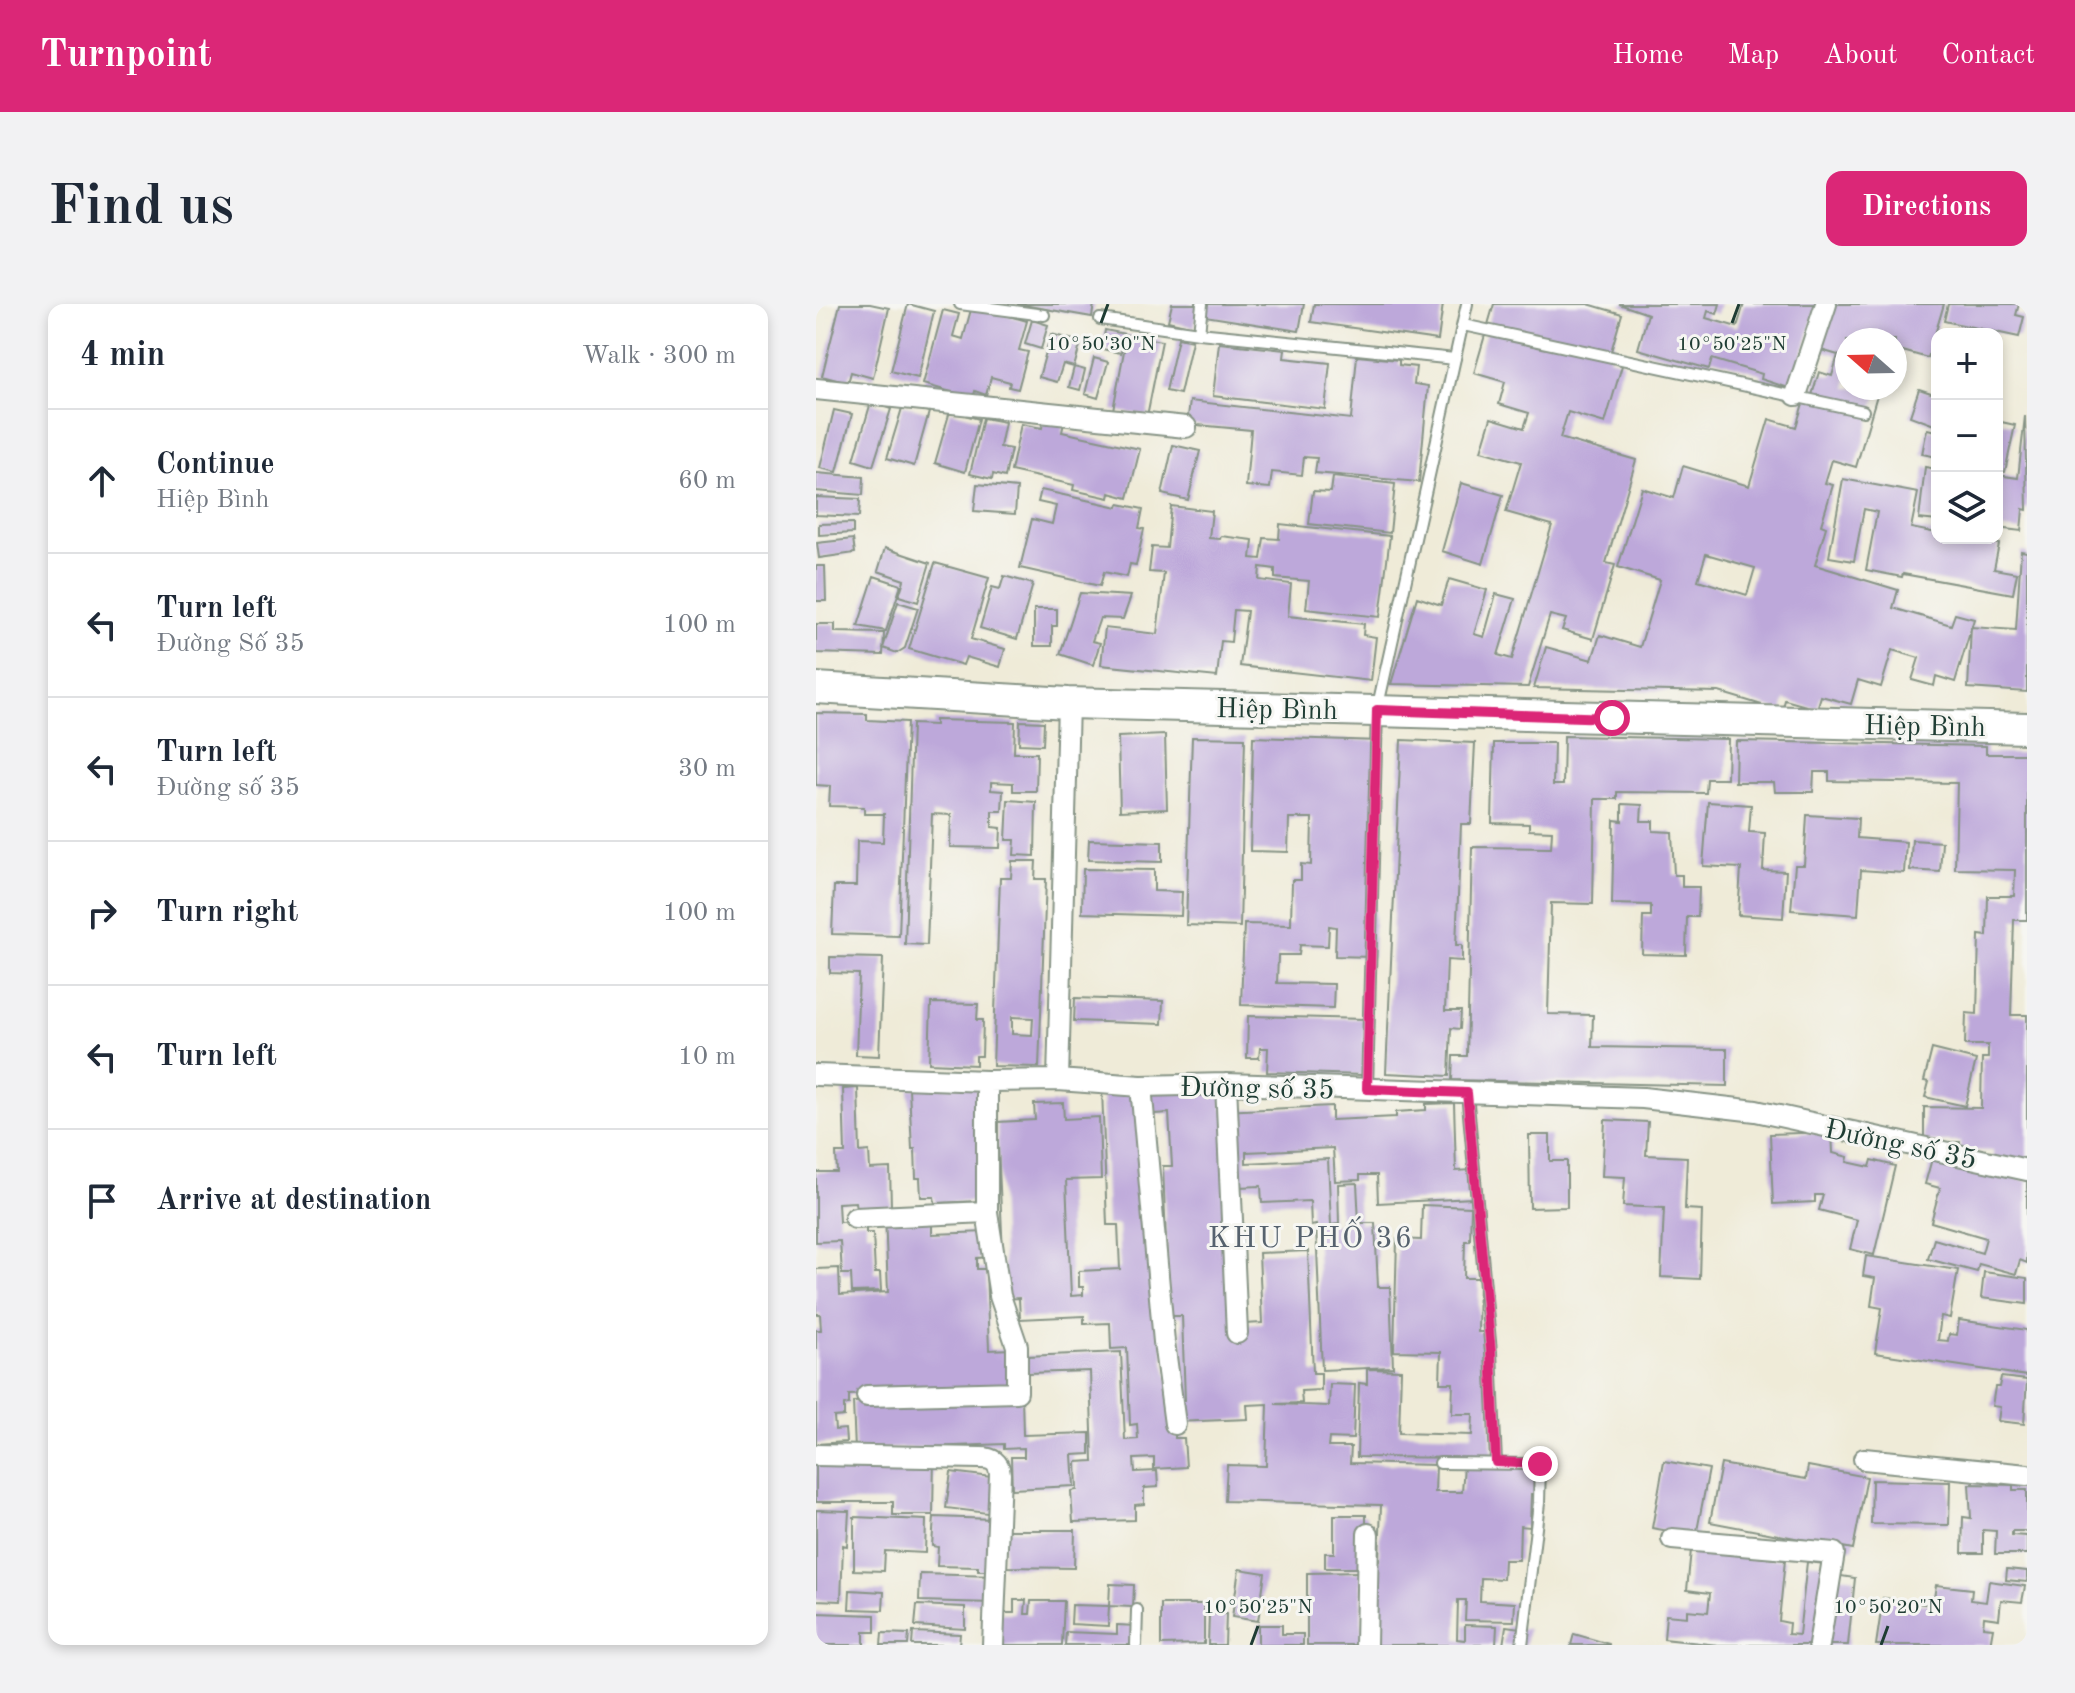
<!DOCTYPE html>
<html lang="en">
<head>
<meta charset="utf-8">
<style>
  :root { --surface:#fff; --page:#f2f2f3; --text:#1f2937; --muted:#747a83; --line:#e0e1e3; --accent:#db2777 }
  body { margin:0; font-family:"Old Standard TT",serif; background:var(--page); color:var(--text) }
  .controls { position:absolute; right:24px; top:24px; display:grid; overflow:hidden; border-radius:16px; box-shadow:0 4px 12px #0003 }
  .controls button { width:72px; height:72px; display:grid; place-items:center; padding:0; border:0; border-bottom:2px solid var(--line); background:var(--surface); color:var(--text); font:40px sans-serif }
  .compass { position:absolute; left:1019px; top:24px; width:72px; height:72px; border-radius:50%; background:var(--surface); box-shadow:0 4px 12px #0003; rotate:290deg }
  .stop { position:absolute; width:24px; height:24px; margin:-18px; border:6px solid #db2777; border-radius:50%; background:#fff }
  .stop.end { background:#db2777; border-color:#fff; box-shadow:0 2px 8px #0008 }
  .list { margin:0; padding:0; list-style:none }
  h2 { display:flex; justify-content:space-between; align-items:center; height:104px; margin:0; padding:0 32px; font-size:34px }
  h2 small { font-size:26px; font-weight:400; color:var(--muted) }
  .list li { display:grid; grid-template-columns:52px 1fr auto; gap:24px; align-items:center; box-sizing:border-box; height:144px; padding:0 32px; border-top:2px solid var(--line) }
  .list b { display:block; font-size:30px; white-space:nowrap }
  .list p { margin:0; font-size:26px; white-space:nowrap; color:var(--muted) }
  .list em { font-size:26px; font-style:normal; color:var(--muted) }
  .icon { flex:none; width:44px; height:44px; fill:none; stroke:currentColor; stroke-width:2; stroke-linecap:round; stroke-linejoin:round }
  .map { position:relative; flex:none; width:1211px; height:1341px; overflow:hidden; border-radius:16px }
  header { display:flex; align-items:center; gap:48px; box-sizing:border-box; height:112px; padding:0 40px; background:var(--accent); color:#fff }
  header strong { font-size:38px }
  nav { display:flex; gap:44px; margin-inline-start:auto; font-size:28px }
  .intro { display:flex; align-items:center; justify-content:space-between; box-sizing:border-box; height:192px; padding:0 48px }
  h1 { margin:0; font-size:56px }
  .button { padding:20px 36px; border-radius:16px; background:var(--accent); color:#fff; font-size:28px; font-weight:700 }
  main { display:flex; gap:48px; padding:0 48px }
  aside { flex:1; background:var(--surface); border-radius:16px; box-shadow:0 4px 12px #0003 }
  .map>svg:first-child { display:block }
  .building { fill:#bda8da; fill-rule:evenodd }
  .lines { fill:none; stroke-linecap:round; stroke-linejoin:round }
  .lane-casing { stroke:#879486; stroke-width:14 }
  .street-casing { stroke:#879486; stroke-width:24 }
  .secondary-casing { stroke:#879486; stroke-width:34 }
  .lane { stroke:#fff; stroke-width:10 }
  .street { stroke:#fff; stroke-width:20 }
  .secondary { stroke:#fff; stroke-width:30 }
  .route { stroke:#db2777; stroke-width:10 }
  .ticks { fill:none; stroke:#1f3d34; stroke-width:3 }
  .labels { text-anchor:middle; stroke-width:6; stroke-linejoin:round; paint-order:stroke }
  .street-label { font-size:28px; fill:#1f3d34; stroke:#f6f6f2 }
  .neighbourhood-label { font-size:30px; letter-spacing:2px; fill:#56626e; stroke:#f6f6f2 }
  .ticks-label { font-size:20px; text-anchor:middle; fill:#1f3d34; stroke:#f6f6f2; stroke-width:6; stroke-linejoin:round; paint-order:stroke }
</style>
</head>
<body>
<header>
<strong>Turnpoint</strong>
<nav><a>Home</a><a>Map</a><a>About</a><a>Contact</a></nav>
</header>
<div class="intro"><h1>Find us</h1><a class="button">Directions</a></div>
<main>
<aside>
<h2>4 min<small>Walk · 300 m</small></h2>
<ul class="list">
<li><svg class="icon" aria-label="ahead" viewBox="0 0 24 24"><path d="M12 20V5M6 11l6-6 6 6"/></svg><div><b>Continue</b><p>Hiệp Bình</p></div><em>60 m</em></li>
<li><svg class="icon" aria-label="left" viewBox="0 0 24 24"><path d="M17 20v-9H6M10 6l-5 5 5 5"/></svg><div><b>Turn left</b><p>Đường Số 35</p></div><em>100 m</em></li>
<li><svg class="icon" aria-label="left" viewBox="0 0 24 24"><path d="M17 20v-9H6M10 6l-5 5 5 5"/></svg><div><b>Turn left</b><p>Đường số 35</p></div><em>30 m</em></li>
<li><svg class="icon" aria-label="right" viewBox="0 0 24 24"><path d="M7 20v-9h11M14 6l5 5-5 5"/></svg><div><b>Turn right</b></div><em>100 m</em></li>
<li><svg class="icon" aria-label="left" viewBox="0 0 24 24"><path d="M17 20v-9H6M10 6l-5 5 5 5"/></svg><div><b>Turn left</b></div><em>10 m</em></li>
<li><svg class="icon" aria-label="arrive" viewBox="0 0 24 24"><path d="M6 21V4h12l-3 4 3 4H6"/></svg><div><b>Arrive at destination</b></div></li>
</ul>
</aside>
<div class="map">
<svg width="1211" height="1341" viewBox="0 0 1211 1341">
  <rect width="100%" height="100%" fill="#f6f6f2"/>
  <filter id="ink" filterUnits="userSpaceOnUse"><feTurbulence type="fractalNoise" baseFrequency=".0125" numOctaves="2"/><feDisplacementMap in="SourceGraphic" scale="16" xChannelSelector="R" yChannelSelector="G"/><feConvolveMatrix kernelMatrix="1 2 1 2 8 2 1 2 1" color-interpolation-filters="sRGB"/></filter>
  <filter id="wash" filterUnits="userSpaceOnUse"><feTurbulence type="fractalNoise" baseFrequency=".006" numOctaves="4" result="noise"/><feDisplacementMap in="SourceGraphic" scale="32" xChannelSelector="R" yChannelSelector="G"/><feGaussianBlur stdDeviation="1.8" result="paint"/><feColorMatrix in="noise" values="0 0 0 0 0 0 0 0 0 0 0 0 0 0 0 0 0 1.4 0 .05"/><feComposite in="paint" operator="in"/></filter>
  <g filter="url(#wash)">
    <rect width="100%" height="100%" fill="#efebd8"/>
    <g id="blocks">
      <path class="building" d="M24,0H54L73,4L57,74L35,68L32,79L6,72Z
        M92,0L118,7L102,74L75,67Z
        M201,0H278L276,13Z
        M356,0H384L378,23L352,17Z
        M391,0H488L483,27L389,12Z
        M498,0H627L622,36L495,18Z
        M678,0H772L806,10L793,54L807,58L789,119L752,108L744,134L820,156L790,259L799,261L777,335L746,326L750,315L734,311L712,383L575,380L601,293L625,301L633,275L671,286L658,330L668,333L680,290L699,295L682,351L696,355L736,221L690,208L705,158L665,147L675,114L708,124L713,109L683,100L689,78L658,69Z
        M803,0H904L901,10L892,7L890,14L921,23L928,0H1001L976,85L945,75L946,70L896,55L893,65L822,45L832,10Z
        M1019,0H1128L1112,54L1083,46L1079,58V36H1031V84H1063L1040,163L1016,156L1009,179L1017,181L1005,221L1010,223L999,261L1082,286L1077,304L1135,321L1139,310L1158,315L1139,378L1120,372L1118,382L1096,376L1103,354L1076,346L1065,383L1042,376L1035,400L1005,392L1001,405L969,396L966,407L903,388L718,384L730,343L776,356L784,331L824,343L844,276L802,263L826,184L858,194L867,162L933,182L953,115L980,123L990,89L996,91L1003,68L1016,72L1022,51L1005,46ZM890,250L939,264L931,291L882,276Z
        M1132,0H1203L1200,11L1208,13L1203,33L1128,17Z
        M156,2L211,17L203,46L212,48L202,85L193,83L194,78L175,73L170,91L159,87L157,94L107,80L127,6L143,10L137,32L147,35Z
        M216,16L232,21L225,45L209,40Z
        M289,26L309,30L305,49L286,45Z
        M235,30L265,38L258,63L247,60L241,78L223,73Z
        M311,31L346,37L331,112L297,106Z
        M362,34L376,37L364,90L350,87Z
        M403,39L469,46L468,54L514,59L509,105L397,92Z
        M541,52L583,56V61L600,63L598,80L612,82L603,178L499,169L501,154L488,153L486,171L456,168L454,184L430,182L435,126L371,120L374,97L535,115Z
        M278,54L292,58L282,94L269,90Z
        M258,63L269,66L264,86L253,83Z
        M1103,85L1121,91V122L1094,112Z
        M55,98L75,105L57,162L38,156Z
        M87,101L113,108L98,162L71,154Z
        M18,106L36,110L21,168L4,164Z
        M134,107L163,115L149,168L119,159Z
        M229,110L249,114L246,128L324,145L312,194L294,189L293,194L257,186L258,181L195,167L205,120L226,124Z
        M1209,112L1211,206L1207,205L1205,227L1181,224V171L1202,174Z
        M167,114L189,118L184,143L195,145L189,173L177,170L176,175L154,170Z
        M1181,117L1199,121L1189,168L1181,167Z
        M1111,125L1121,127V153L1106,150Z
        M357,141L384,147L372,196L346,190Z
        M1109,163L1121,165V217L1103,215Z
        M0,169L48,173L47,191L0,187Z
        M517,173L579,180L574,229L493,220L497,187L515,188Z
        M1027,175L1102,189L1095,224L1121,229V234H1149L1183,240L1178,265L1201,269L1197,290L1087,270L1086,273L1050,266L1061,208L1048,205L1038,257L1013,253Z
        M645,179L687,191L667,260L626,247Z
        M161,180L201,184L199,210L158,207Z
        M225,186L302,203L303,200L327,205L323,224L328,225L320,261L314,260L311,273L288,268L284,282L204,264L216,215L236,220L240,202L222,198Z
        M0,193L44,195L43,213L0,211Z
        M355,202L396,207L393,234L404,235L405,232L437,236L435,254L445,255L448,234L463,235L464,220L574,232L564,313L490,305L493,277L459,274V265L444,263L443,276L475,280L472,312L548,320L547,331L560,333L555,377L424,362L431,307L418,306L415,338L405,337L401,373L285,361L289,324L341,330L348,269L333,268L336,243L351,244Z
        M37,219V229L3,231V220Z
        M37,235L39,249L3,254L1,239Z
        M69,244L114,259L102,298L83,292L88,276L62,267Z
        M1205,247L1211,248V388L1152,384L1155,323L1200,326Z
        M119,259L173,274L155,335L189,345L184,363L150,353L147,361L93,345Z
        M0,262H9L10,297H0Z
        M58,272L85,281L70,327L42,322Z
        M188,272L217,280L201,335L164,324L176,283L184,285Z
        M264,289L315,292L307,315L284,314L276,337L284,339L277,361L244,350Z
        M82,298L102,304L89,344L81,349L67,344Z
        M218,305H241V322H236V342H218Z
        M0,320H19V328L68,329L67,351L0,349Z
        M0,409L51,410V416L91,418L83,632L16,630L18,582H40L41,537L67,538L68,510H48V503L13,502L14,482L0,481Z
        M119,416L199,418L198,449H221L220,487H197V479L175,478V486L187,487L186,507H176V523L185,524L184,544L134,543L135,511L116,510L111,641L89,640L96,420L119,421Z
        M204,417L228,418L227,441L203,440Z
        M349,431L351,505L304,507L302,433Z
        M748,432L912,435L911,475H891L890,489L801,488V495H779L777,600L735,599L732,710L777,711L776,743L911,745V782L636,776L637,752H651L656,543L735,544L736,527L713,526V520L676,519L678,439H738L737,481H747Z
        M376,433L429,434L424,623L370,621Z
        M437,433L564,437L557,653L519,652L520,623L513,622L512,642L484,641L483,651H462L461,679L518,680L517,704L425,701L428,620L475,621L476,576H485V560L495,561L496,514H473L472,548L434,547Z
        M585,436L659,439L655,520H645L640,641H646V657L631,656L629,707H645L644,725L635,724L633,772L570,769Z
        M920,437L1170,442V450H1211V616H1198L1195,711H1211V859L1177,858V847L1144,846V838H1108V803L1165,804L1166,754H1172V741H1149L1150,709L1161,710L1163,631L1171,632L1172,592H1198L1199,566L1139,565L1141,479L1013,477V468H998L997,488H959L958,478H919Z
        M192,496L220,498L219,552L198,551L199,536H190Z
        M892,498L935,501L933,528L949,529L947,566L970,567L967,614L922,611L925,564L887,562Z
        M806,500L826,501L825,517H837V527L856,528L858,571H866V583H883L882,613H871L870,651L826,650L827,612H835V601L796,600L798,516L806,517Z
        M991,511L1042,514L1041,534L1090,538L1088,569L1045,566L1042,611L975,606L979,561H988Z
        M273,536L346,538V558L272,556Z
        M1096,536L1126,538L1124,568L1094,566Z
        M196,557H220L219,575H230L223,763L177,762L184,574H195ZM196,713L217,714L216,731L196,730Z
        M267,565L338,566V587L366,588L365,612L266,609Z
        M14,653L67,654L63,752L40,751L43,670L14,669Z
        M259,694L347,697L346,720L258,717Z
        M115,699L162,700L161,716H167L166,752H160V761L113,759Z
        M432,712L548,715L547,771L451,768L452,744H444L443,754H431Z
        M1116,745L1160,756L1149,802L1109,793L1113,778L1108,777Z
        M405,779L407,807L516,802V816L580,813V808L610,806V800L638,799L640,867L656,866L657,894L562,899L561,871H544V876L519,877L517,844L430,848V859L512,855L515,921L523,920L522,880L541,879L543,919H559L562,983H574L577,1063L506,1066L500,921L495,922L494,897L446,899L445,882L422,883L428,1020L446,1019L443,949L492,947L497,1069H505V1086L485,1087L486,1099L459,1100L513,1102L514,1080L539,1081L537,1135L513,1134L512,1143H535L534,1159L620,1161L619,1188H646L648,1161L722,1163L721,1190H715L714,1223L704,1222L703,1256H688L687,1275L665,1274L664,1297L699,1299L698,1317L649,1316L650,1296H642L641,1335L649,1336V1321L681,1322L680,1341H551L553,1257H563L565,1201L409,1197L411,1161L450,1162L452,1100L431,1101L432,1115L359,1118V1134H368L370,1163L338,1165V1154L318,1155L319,1168L341,1167L342,1183L328,1184V1200L319,1201V1216L257,1218L255,1187L261,1186L260,1158L277,1157L274,1067L211,1069L210,1052L305,1048L309,1136L322,1135L321,1120L314,1121L311,1044L295,1045L294,1019L268,1020V1012L204,1015L203,994L189,995L181,818L219,816L218,800L247,799L248,815L283,813L285,875L250,876L255,992L267,991V983H263V967L304,965L302,921H291L286,785ZM353,809L356,862H347L353,1012H366L369,1096H358L348,1058L338,810Z
        M160,781L165,897L119,899L118,893H105L104,874H100L99,845H96L93,785Z
        M42,784L44,848L53,847L54,865L74,864L75,902L40,904L39,898L22,899L23,918L50,917V929H57L59,969H64L65,987L36,988L35,970H26L24,937L0,938V868H21L20,849H29L27,785Z
        M789,816L832,818L830,851L871,853L869,905L886,906L884,975L845,973L848,904L807,902L809,873L786,872Z
        M1016,828L1017,849L1032,853L1031,858L1054,863L1056,856L1079,862L1058,951L1034,945L1041,916L1003,906L1007,891H999V898L957,900L954,830Z
        M713,831H734V857H751V903L714,904Z
        M1117,851L1211,877V959L1204,956L1200,970L1163,960L1161,968L1112,955L1118,935L1166,949L1170,934L1115,918L1124,884L1109,880Z
        M606,901L655,903L654,937H649L648,974H663L662,1028H668L669,1049H671L676,1154L541,1153L543,1079L551,1080V1065L585,1066L583,1129L656,1131L657,1110H636L637,1079H624L625,1048L578,1047L581,935L605,936Z
        M69,910L116,915V930L171,928L173,953L161,954V965H170L173,1046L196,1045L197,1083L33,1091V1100L28,1101V1112L18,1113L19,1126L29,1125L30,1138L0,1140V1026H5L4,1010H0V965L23,964L24,991L72,988Z
        M1050,952L1142,966L1134,1014L1125,1012L1122,1036L1132,1037L1133,1030L1141,1031L1143,1016L1211,1026V1072L1059,1049L1066,1004L1055,1002L1059,974L1047,972Z
        M1168,968L1211,974V1000L1165,994Z
        M1185,1073L1211,1076L1208,1120L1182,1117L1184,1103L1176,1102L1179,1083H1183Z
        M206,1091L207,1131L274,1129V1150L256,1151L258,1182L196,1185L195,1153H208V1144L188,1145V1140L39,1146L37,1098Z
        M118,1151L117,1211H77V1198H0V1158Z
        M848,1157L893,1165L880,1232L836,1224Z
        M905,1160L990,1175L992,1162L1051,1173L1037,1245L894,1218Z
        M135,1168L184,1174L179,1210L130,1204Z
        M1056,1176L1134,1178L1133,1221L1055,1220Z
        M1153,1180L1197,1181V1186H1211V1227H1196V1231L1211,1232V1250H1179L1180,1227L1167,1226V1249H1146L1147,1213L1155,1214Z
        M0,1206L33,1207L31,1242L27,1241L25,1297L0,1296Z
        M518,1211H550V1264H509V1249H518Z
        M38,1213L110,1216L109,1249L69,1247L68,1267L38,1266Z
        M118,1213L178,1215L175,1267H162V1263L121,1262L122,1243L116,1242Z
        M189,1226H259L258,1264L188,1263Z
        M875,1246L969,1256L963,1317L973,1319L972,1330L983,1331L991,1258L1019,1261L1018,1271L1039,1274L1032,1341H902L848,1335L850,1311L871,1313V1306L892,1308L894,1289L871,1286Z
        M423,1265L449,1269L442,1317L416,1313Z
        M1191,1265L1211,1267V1278L1190,1276Z
        M545,1268L546,1341H491V1269Z
        M104,1270L179,1272L178,1299L103,1297Z
        M1173,1277L1209,1282L1206,1298L1185,1296L1183,1315L1168,1313L1167,1323L1177,1324L1174,1341H1060L1067,1294L1117,1301L1120,1281L1156,1285L1155,1296L1170,1298Z
        M294,1280L318,1281L317,1303L293,1302L292,1322L255,1320L256,1301L293,1302Z
        M34,1286L68,1288L67,1306L33,1305Z
        M198,1296H210L209,1310H214L215,1297H248L246,1341H180L181,1309H198Z
        M345,1300H388V1340L345,1341Z
        M101,1301L149,1303V1325L99,1322Z
        M0,1309L59,1311V1328H48V1341H0Z
        M393,1310H410L409,1341H392Z
        M301,1321L319,1322L318,1341H249L250,1328L301,1330Z
        M442,1321H466V1330H487V1341H442Z
        M690,1322L712,1325L709,1341H687Z
        M97,1328L144,1330L143,1341H96Z
        M66,1329L93,1330L92,1341H65Z
        M758,1330L793,1340V1341H755Z"/>
    </g>
  </g>
  <g filter="url(#ink)">
    <use href="#blocks" fill-opacity="0" stroke="#879486" stroke-width="2"/>
    <g class="lines">
      <defs>
        <path id="lane" d="M144,0L228,11
          M284,15L383,29L639,55
          M647,21L1047,107
          M383,29L386,0
          M551,785L561,406L651,0
          M651,789L675,1048L680,1158
          M624,1159L724,1160L723,1199L706,1341
          M320,1341L321,1306"/>
        <path id="street" d="M0,85L370,123
          M980,91L1010,0
          M0,771L171,777L242,776L325,782L410,780L827,794L940,807L1211,866
          M242,776L252,399
          M410,780L421,1029
          M325,782L348,1038L359,1120
          M39,914L171,908
          M51,1092L201,1088V1042L184,992L171,908V777
          M0,1151L165,1154C176,1154 183,1158 184,1170L177,1341
          M1048,1155L1211,1171
          M856,1235L1018,1249L1003,1341
          M550,1341L552,1230"/>
        <path id="secondary" d="M0,384L252,399L1211,424"/>
      </defs>
      <use href="#lane" class="lane-casing"/>
      <use href="#street" class="street-casing"/>
      <use href="#secondary" class="secondary-casing"/>
      <use href="#lane" class="lane"/>
      <use href="#street" class="street"/>
      <use href="#secondary" class="secondary"/>
    </g>
  </g>
  <g class="lines" filter="url(#ink)">
    <path class="route" d="M724,1160L680,1158L675,1048L651,789L551,785L561,406L796,414"/>
  </g>
  <path class="ticks" d="M285,19L292,0M916,19L923,0M435,1341L442,1322M1065,1341L1072,1322"/>
  <g class="labels">
    <g class="street-label">
      <text transform="translate(461 404) rotate(1)" y="10">Hiệp Bình</text>
      <text transform="translate(1109 421) rotate(1)" y="10">Hiệp Bình</text>
      <text transform="translate(441 783) rotate(1)" y="10">Đường số 35</text>
      <text transform="translate(1085 839) rotate(12)" y="10">Đường số 35</text>
    </g>
    <g class="neighbourhood-label">
      <text x="495" y="943">KHU PHỐ 36</text>
    </g>
  </g>
  <g class="ticks-label">
    <text x="285" y="46">10°50'30"N</text>
    <text x="916" y="46">10°50'25"N</text>
    <text x="442" y="1309">10°50'25"N</text>
    <text x="1072" y="1309">10°50'20"N</text>
  </g>
</svg>
<div class="controls">
<button>+</button>
<button>−</button>
<button><svg class="icon" aria-label="layers" viewBox="0 0 24 24"><path d="M12 4l9 5-9 5-9-5zM3 14l9 5 9-5"/></svg></button>
</div>
<svg class="compass" viewBox="-18 -18 36 36"><path d="M0-13l5 13h-10z" fill="#e53935"/><path d="M0 13l5-13h-10z" fill="#747a83"/></svg>
<div class="stop" style="left:796px;top:414px"></div>
<div class="stop end" style="left:724px;top:1160px"></div>
</div>
</main>
</body>
</html>
